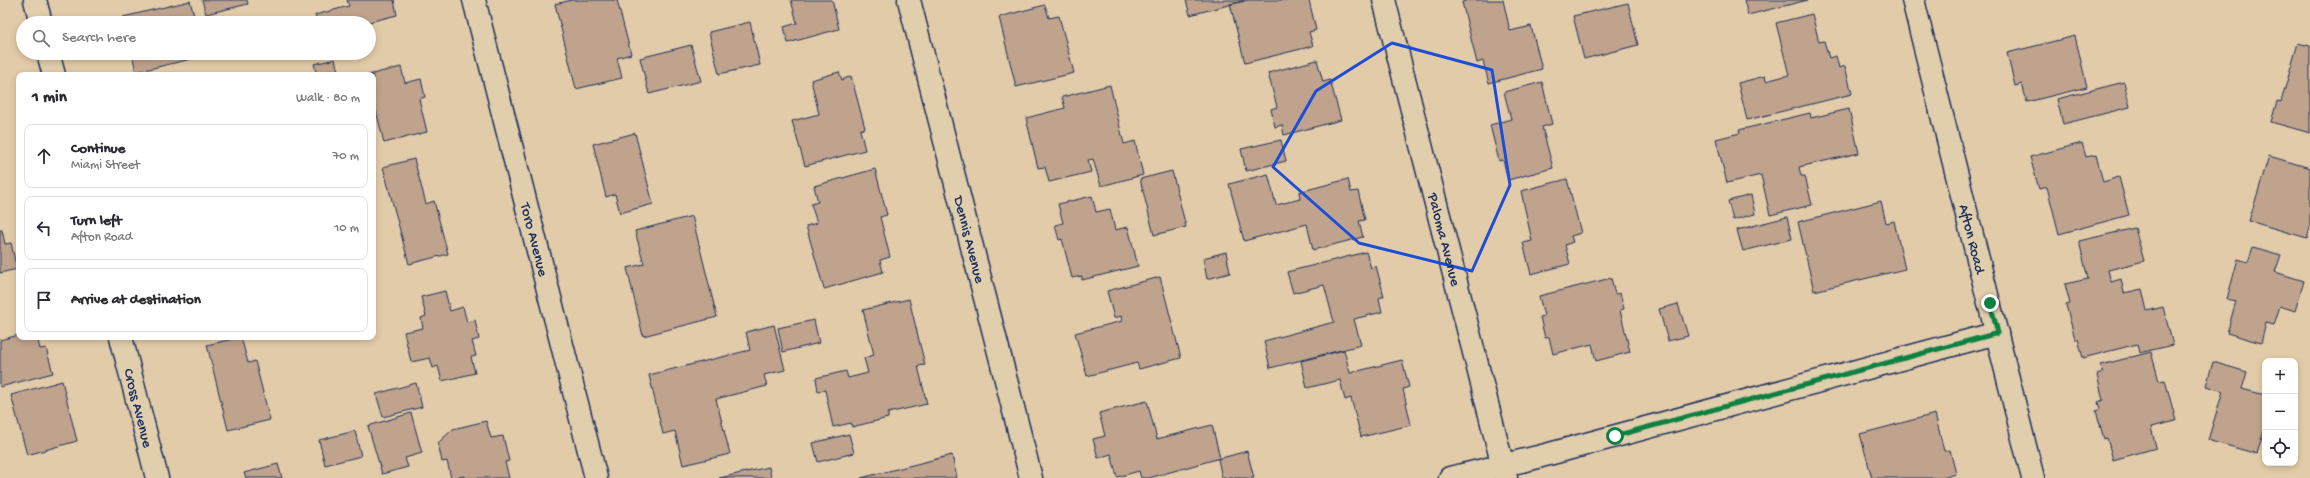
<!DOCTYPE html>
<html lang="en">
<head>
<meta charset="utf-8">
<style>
  :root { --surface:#fff; --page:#f7f7f7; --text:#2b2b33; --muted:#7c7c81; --line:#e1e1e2 }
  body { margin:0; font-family:"Gochi Hand",sans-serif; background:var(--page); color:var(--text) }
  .controls { position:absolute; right:12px; bottom:12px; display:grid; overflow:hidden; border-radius:8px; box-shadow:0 2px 6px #0003 }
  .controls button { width:36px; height:36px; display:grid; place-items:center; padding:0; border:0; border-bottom:1px solid var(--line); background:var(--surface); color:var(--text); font:20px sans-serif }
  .stop { position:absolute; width:12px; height:12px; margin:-9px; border:3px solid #0b8043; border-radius:50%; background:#fff }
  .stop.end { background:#0b8043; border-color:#fff; box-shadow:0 1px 4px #0008 }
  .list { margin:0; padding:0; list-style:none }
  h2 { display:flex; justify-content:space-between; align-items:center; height:52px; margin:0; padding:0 16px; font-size:17px }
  h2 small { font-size:13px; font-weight:400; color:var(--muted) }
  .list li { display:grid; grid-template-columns:26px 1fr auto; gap:12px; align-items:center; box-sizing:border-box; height:64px; margin:0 8px 8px; padding:0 8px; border:1px solid var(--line); border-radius:8px }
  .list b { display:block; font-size:15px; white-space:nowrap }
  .list p { margin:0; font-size:13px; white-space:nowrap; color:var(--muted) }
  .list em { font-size:13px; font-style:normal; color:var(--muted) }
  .icon { flex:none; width:22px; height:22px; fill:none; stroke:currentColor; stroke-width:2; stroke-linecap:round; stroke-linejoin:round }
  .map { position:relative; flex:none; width:2310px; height:478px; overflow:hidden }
  .search { position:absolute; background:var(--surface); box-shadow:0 2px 6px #0003; left:16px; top:16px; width:360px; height:44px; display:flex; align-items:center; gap:10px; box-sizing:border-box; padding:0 14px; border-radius:22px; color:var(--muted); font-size:15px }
  .panel { position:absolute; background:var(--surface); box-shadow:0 2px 6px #0003; left:16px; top:72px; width:360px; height:268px; border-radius:8px }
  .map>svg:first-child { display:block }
  .building { fill:#bfa38c; stroke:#1b2f5e }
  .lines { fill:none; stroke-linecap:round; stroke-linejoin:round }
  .minor-casing { stroke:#1b2f5e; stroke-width:25 }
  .minor { stroke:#e0ceac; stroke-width:22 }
  .route { stroke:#0b8043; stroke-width:5 }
  .marked { fill:none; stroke:#1d4ed8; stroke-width:3; stroke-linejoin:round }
  .labels { text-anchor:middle; stroke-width:4; stroke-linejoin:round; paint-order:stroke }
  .street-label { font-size:15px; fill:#1b2f5e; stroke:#e0ceac }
</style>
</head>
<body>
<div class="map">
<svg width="2310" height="478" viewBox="0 0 2310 478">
  <rect width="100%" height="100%" fill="#e2cba8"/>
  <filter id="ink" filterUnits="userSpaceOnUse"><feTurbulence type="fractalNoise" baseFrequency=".025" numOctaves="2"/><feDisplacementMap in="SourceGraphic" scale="8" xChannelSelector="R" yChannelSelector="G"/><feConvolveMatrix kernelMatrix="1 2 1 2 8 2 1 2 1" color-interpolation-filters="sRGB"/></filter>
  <g filter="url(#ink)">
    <path class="building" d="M202,0H247L248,4L206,14Z
      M347,0H394L397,15L365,23H318L315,15L349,6Z
      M572,0H617L631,54L617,58L622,78L576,89L555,4Z
      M791,0H832L839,29L788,43L784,27L797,23Z
      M1186,0H1244V1L1190,15Z
      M1248,0H1309L1316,30L1309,32L1313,46L1245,63L1230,4Z
      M1469,0H1503L1510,31L1531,26L1542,69L1489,83L1483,61L1477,63L1462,2Z
      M1744,0H1808L1748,15Z
      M190,1L196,23H125L123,17Z
      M1628,3L1638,45L1584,59L1573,16Z
      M1045,5L1049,18L1059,16L1074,73L1016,87L999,17Z
      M1812,14L1819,42L1824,41L1829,58L1836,56L1839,68L1845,66L1852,94L1747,120L1738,83L1765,76L1766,81L1789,75L1776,23Z
      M750,22L760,65L719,74L709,32Z
      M2075,36L2087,87L2027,102L2022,84L2015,86L2007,53Z
      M2298,43L2310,46V133L2271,122L2277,101L2281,102Z
      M691,45L701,81L649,94L640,58Z
      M132,53H203L204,56L136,72Z
      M335,59L339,75H317L314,64Z
      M1317,60L1323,82L1330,80L1341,120L1284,135L1282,125L1275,127L1271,109L1277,107L1268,73Z
      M401,67L405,83L421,79L425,97L419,99L427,132L384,143L373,98V75H368Z
      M839,72L842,80L851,76L865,128L860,130L865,150L805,166L792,121L819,114L811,80Z
      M1542,82L1552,124L1542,127L1553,168L1508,180L1503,160L1499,161L1490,125L1511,119L1504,92Z
      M2124,82L2130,107L2063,124L2057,99Z
      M1110,85L1124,144L1135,141L1143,175L1101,186L1093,159L1088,160L1091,172L1049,182L1045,167L1038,168L1026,118L1065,108L1062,97Z
      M1849,109L1859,153L1799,167L1801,176H1805L1812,205L1770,215L1761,175L1727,183L1716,139L1740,133L1739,130L1810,113L1811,118Z
      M635,133L653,204L620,213L615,194L606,197L593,144Z
      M1281,140L1286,161L1246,171L1241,149Z
      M2082,143L2086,157L2096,155L2103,182L2119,177L2129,215L2059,234L2047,187L2039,189L2030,157Z
      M2269,156L2310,168V227L2307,238L2249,221Z
      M414,159L426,204L434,201L448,254L409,264L383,167Z
      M875,169L887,215L880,217L890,257L880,260L883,272L824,289L806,226L817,223L811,204L818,202L814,186Z
      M1172,171L1186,227L1154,235L1140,179Z
      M1268,174L1276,205L1300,199L1299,192L1348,179L1351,192L1358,191L1365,220L1359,221L1363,237L1313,250L1307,224L1244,241L1229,184Z
      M1567,179L1581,233L1571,236L1573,242L1565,245L1570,264L1531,274L1523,243L1532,241L1521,191Z
      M1751,195L1755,214L1733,220L1728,201Z
      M1092,196L1096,212L1110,209L1115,230L1128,227L1138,266L1082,280V276L1072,278L1062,239L1059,240L1055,225L1063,223L1058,204Z
      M1881,201L1886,223L1894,221L1905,269L1814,291L1798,222Z
      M692,216L717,317L643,336L627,268L644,264L635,231Z
      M1787,217L1792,239L1743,251L1737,230Z
      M2135,228L2144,261L2108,270L2111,282L2121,279L2124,293L2142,289L2147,311L2163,307L2173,345L2139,353L2137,344L2083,358L2078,339H2075L2066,305L2070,304L2065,284L2088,279L2079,241Z
      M0,230H2L5,244L11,243L17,269L0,273Z
      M2253,247L2281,255L2275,272L2304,281L2295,311L2280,306L2274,325L2266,323L2261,343L2227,333L2236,301L2227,299L2238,259L2248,262Z
      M1226,252L1230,273L1207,279L1203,258Z
      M1366,252L1371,268L1376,266L1384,296L1379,298L1382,312L1354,319L1361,345L1270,368L1264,341L1334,322L1324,285L1293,293L1287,272Z
      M1160,277L1181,358L1139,369L1137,363L1087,376L1075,333L1122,321L1121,316L1114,318L1107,291Z
      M1611,278L1615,294L1620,293L1624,309L1620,310L1630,352L1596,361L1592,344L1553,354L1549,337L1545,338L1540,317L1544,316L1539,296Z
      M445,291L450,311L463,307L467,322L475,320L479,339L472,341L476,356L471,357L475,373L442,381L438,366L433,368L430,358L411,362L404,332L423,328L421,318L426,316L421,297Z
      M909,299L925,365L918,366L927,404L888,413V418L852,427L851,423L833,427L825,390L818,391L816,378L846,371L848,378L868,373L864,358L874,355L863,310Z
      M1678,304L1688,336L1668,341L1659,309Z
      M814,320L819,343L783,352L778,328Z
      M774,325L785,370L764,375L767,386L716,399L730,454L683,465L675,431L663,434L649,375L750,350L746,332Z
      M19,335V337H37L40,349L46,348L53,373L0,387V340Z
      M241,337L248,363L255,361L270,420L228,430L207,345Z
      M1344,350L1350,373L1402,360L1409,387L1403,389L1411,425L1361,437L1351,398L1345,400L1340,380L1307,388L1301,361Z
      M2151,352L2159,381L2165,380L2176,421L2151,427L2156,448L2113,460L2107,438L2104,439L2096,411L2100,409L2098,402L2103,400L2097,375L2103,373L2101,365Z
      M2213,362L2247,372L2242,389L2265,395V427L2257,454L2208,440L2223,391L2206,386Z
      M62,381L77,441L27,455L11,395Z
      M416,383L422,407L383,417L376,394Z
      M1147,401L1157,439L1212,425L1220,458L1149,478H1141L1139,471L1117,477L1111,454L1098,458L1093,439L1105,436L1099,413Z
      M411,413L422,453L405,458L408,467L382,474L368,426Z
      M1935,414L1944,451L1950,450L1956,474L1942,478H1872L1860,434Z
      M486,421L491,438L503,436L509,461L505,462L509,478H464V476L451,478L447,461L442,462L438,443L453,429Z
      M355,431L361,456L325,465L319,440Z
      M849,434L854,453L818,462L813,443Z
      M1247,451L1254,478H1222L1218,459Z
      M952,455L957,478H861Z
      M278,464L282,478H246L244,473Z
      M769,467L771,478H719Z"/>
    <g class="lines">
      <defs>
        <g id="minor">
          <path d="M35,0L41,23"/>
          <path id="s1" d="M474,0L596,478"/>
          <path id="s2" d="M909,0L1031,478"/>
          <path id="s3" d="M1384,0L1506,478"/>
          <path id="s4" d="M1913,0L2033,478"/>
          <path d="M48,53L54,75"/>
          <path id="s5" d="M121,337L157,478"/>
          <path d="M1450,478L1538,457L1997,333"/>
        </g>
      </defs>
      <use href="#minor" class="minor-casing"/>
      <use href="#minor" class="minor"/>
    </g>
  </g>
  <g class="lines" filter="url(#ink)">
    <path class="route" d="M1615,436L1998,333L1990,303"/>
  </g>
  <path class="marked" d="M1392,43L1492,70L1510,185L1472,271L1359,243L1273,167L1316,91Z"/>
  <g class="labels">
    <g class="street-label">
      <text dy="5" stroke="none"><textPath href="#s1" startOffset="247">Toro Avenue</textPath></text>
      <text dy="5" stroke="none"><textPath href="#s2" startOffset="247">Dennis Avenue</textPath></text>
      <text dy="5" stroke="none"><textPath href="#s3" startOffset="247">Paloma Avenue</textPath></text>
      <text dy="5" stroke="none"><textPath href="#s4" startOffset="246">Afton Road</textPath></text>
      <text dy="5" stroke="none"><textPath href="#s5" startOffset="73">Cross Avenue</textPath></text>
    </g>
  </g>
</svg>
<div class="controls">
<button>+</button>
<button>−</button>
<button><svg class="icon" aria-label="locate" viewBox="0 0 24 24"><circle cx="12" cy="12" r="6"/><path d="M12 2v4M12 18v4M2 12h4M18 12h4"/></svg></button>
</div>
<div class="stop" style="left:1615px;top:436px"></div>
<div class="stop end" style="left:1990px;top:303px"></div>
<div class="search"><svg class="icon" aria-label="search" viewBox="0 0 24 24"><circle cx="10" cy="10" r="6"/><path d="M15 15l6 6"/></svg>Search here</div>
<section class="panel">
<h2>1 min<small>Walk · 80 m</small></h2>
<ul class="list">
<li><svg class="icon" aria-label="ahead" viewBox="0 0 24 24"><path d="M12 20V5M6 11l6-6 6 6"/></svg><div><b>Continue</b><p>Miami Street</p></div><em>70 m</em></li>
<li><svg class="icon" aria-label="left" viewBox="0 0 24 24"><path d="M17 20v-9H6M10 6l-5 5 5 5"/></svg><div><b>Turn left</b><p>Afton Road</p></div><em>10 m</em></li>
<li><svg class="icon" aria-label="arrive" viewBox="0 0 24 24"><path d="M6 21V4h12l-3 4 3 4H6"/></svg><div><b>Arrive at destination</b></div></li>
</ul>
</section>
</div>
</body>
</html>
